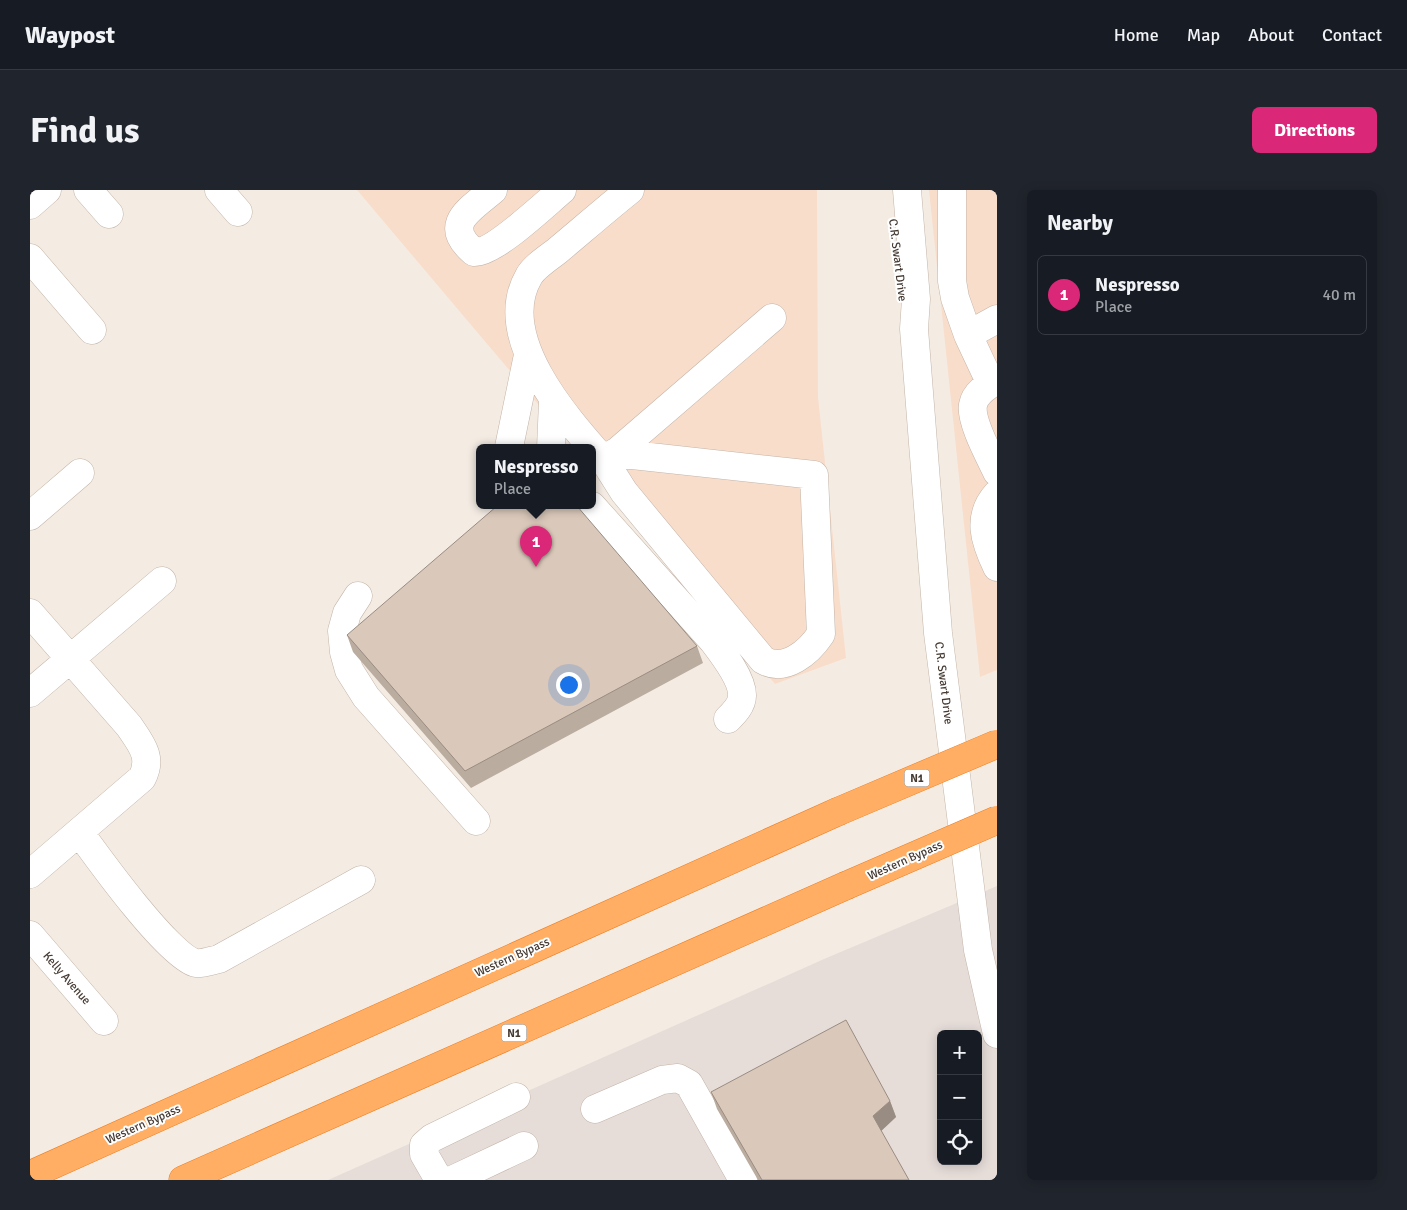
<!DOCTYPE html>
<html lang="en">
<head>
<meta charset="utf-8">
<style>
  :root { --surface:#171b24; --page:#20242c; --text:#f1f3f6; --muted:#9ea1a6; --line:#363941; --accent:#db2777 }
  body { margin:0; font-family:Signika,sans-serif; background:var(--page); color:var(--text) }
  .controls { position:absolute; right:15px; bottom:15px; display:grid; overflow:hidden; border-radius:8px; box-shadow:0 2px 12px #0003 }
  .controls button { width:45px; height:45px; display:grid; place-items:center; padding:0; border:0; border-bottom:1px solid var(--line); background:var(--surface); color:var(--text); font:25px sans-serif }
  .you { position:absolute; left:538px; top:494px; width:18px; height:18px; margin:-12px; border:4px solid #fff; border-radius:50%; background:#1a73e8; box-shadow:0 0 0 8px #1a73e833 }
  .badge { display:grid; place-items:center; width:32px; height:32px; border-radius:50%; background:var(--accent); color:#fff; font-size:16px; font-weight:700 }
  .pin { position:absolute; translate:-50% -41px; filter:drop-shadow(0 1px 2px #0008) }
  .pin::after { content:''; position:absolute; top:26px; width:18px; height:15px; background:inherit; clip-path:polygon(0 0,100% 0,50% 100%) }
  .popup { position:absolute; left:446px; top:254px; width:120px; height:65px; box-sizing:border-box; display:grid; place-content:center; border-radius:8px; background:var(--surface); filter:drop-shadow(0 1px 4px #0005); font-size:16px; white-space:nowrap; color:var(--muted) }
  .popup b { font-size:19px; color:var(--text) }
  .popup::after { content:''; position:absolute; left:50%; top:100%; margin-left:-10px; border:10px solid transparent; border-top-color:var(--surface) }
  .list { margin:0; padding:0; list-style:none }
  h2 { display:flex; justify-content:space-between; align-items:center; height:65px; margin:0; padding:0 20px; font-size:21px }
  h2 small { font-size:16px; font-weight:400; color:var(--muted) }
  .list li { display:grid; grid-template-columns:32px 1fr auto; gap:15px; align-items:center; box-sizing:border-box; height:80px; margin:0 10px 10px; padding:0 10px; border:1px solid var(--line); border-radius:8px }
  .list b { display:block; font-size:19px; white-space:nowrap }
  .list p { margin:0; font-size:16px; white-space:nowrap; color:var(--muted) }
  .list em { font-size:16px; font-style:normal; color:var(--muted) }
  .icon { flex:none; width:28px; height:28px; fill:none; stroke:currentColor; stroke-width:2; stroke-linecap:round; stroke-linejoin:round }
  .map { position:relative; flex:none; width:967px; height:990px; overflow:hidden; border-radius:8px }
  header { display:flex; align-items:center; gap:30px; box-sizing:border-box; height:70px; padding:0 25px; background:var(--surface); border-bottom:1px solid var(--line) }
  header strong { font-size:24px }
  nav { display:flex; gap:28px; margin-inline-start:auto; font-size:18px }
  .intro { display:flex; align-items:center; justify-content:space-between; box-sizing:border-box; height:120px; padding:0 30px }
  h1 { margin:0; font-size:35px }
  .button { padding:12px 22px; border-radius:8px; background:var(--accent); color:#fff; font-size:18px; font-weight:700 }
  main { display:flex; gap:30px; padding:0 30px }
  aside { flex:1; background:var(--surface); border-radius:8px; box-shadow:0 2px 12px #0003 }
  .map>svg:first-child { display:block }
  .commercial { fill:#f9ddcb }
  .industrial { fill:#e6ddd9; fill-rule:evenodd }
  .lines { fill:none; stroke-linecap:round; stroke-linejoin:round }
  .minor-casing { stroke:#c3b4a8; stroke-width:29 }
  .highway-casing { stroke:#ef7e22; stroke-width:29 }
  .minor { stroke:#fff; stroke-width:28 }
  .highway { stroke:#ffae63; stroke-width:28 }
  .highway-bridge-casing { stroke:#ef7e22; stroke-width:29; stroke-linecap:butt }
  .highway-bridge { stroke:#ffae63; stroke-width:28 }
  .wall { fill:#bbaca0 }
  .shaded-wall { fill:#998c82 }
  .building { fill:#dac8ba; stroke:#998c82 }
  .labels { text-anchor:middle; stroke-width:4; stroke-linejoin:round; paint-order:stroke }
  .shield { fill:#fff; stroke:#7e7670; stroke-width:1 }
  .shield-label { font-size:11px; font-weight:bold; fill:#463b33 }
  .street-label { font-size:12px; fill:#463b33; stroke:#fff }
</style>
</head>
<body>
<header>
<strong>Waypost</strong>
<nav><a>Home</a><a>Map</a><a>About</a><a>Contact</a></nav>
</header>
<div class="intro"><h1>Find us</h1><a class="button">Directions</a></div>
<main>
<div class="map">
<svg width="967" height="990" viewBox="0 0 967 990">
  <rect width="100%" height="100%" fill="#f4ece3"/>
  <path class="commercial" d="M327,0H787L788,207L816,468L745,494L562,279V258H545Z
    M899,0H967V480L950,487Z"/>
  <path class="industrial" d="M967,696V990H298L794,769ZM911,844H948V971H911Z"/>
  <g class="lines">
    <defs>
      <path id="minor" d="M58,0L79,24
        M189,0L208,22
        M463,0C440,20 411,34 444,62C463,64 515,14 532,0
        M600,0C575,20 551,41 527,61C518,68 504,77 499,86C463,147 537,229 575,272L742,128
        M877,0L886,109L884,139L908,443L948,760L967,844
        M922,0V91L925,108L938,145L967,129
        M0,15L17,0
        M0,68L62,140
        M938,145L961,194
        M967,190C957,196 945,203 943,215C940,231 960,267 967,282
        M479,257L498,165
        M521,258L523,211
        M575,272L594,302L733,470C755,483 779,462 791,444L784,285L584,263
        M967,304C946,327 955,352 967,377
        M562,316L683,451C693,464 713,490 712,506C712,515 704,523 698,529
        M0,326L50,283
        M328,406L317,423L312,441L314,462L319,480L336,507L446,631
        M0,423L99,536C111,554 123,567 112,588L0,684
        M0,503L132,391
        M50,643C68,668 140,768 166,773C172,774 183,770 189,769L331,690
        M0,745L74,831
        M565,919L632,890L648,888L659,894L713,990
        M409,990L394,964V955L402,948L486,907
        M422,990L494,956"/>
      <path id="highway" d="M0,985L807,622
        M153,990L815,696"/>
    </defs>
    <use href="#minor" class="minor-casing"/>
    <use href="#highway" class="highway-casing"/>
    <use href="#minor" class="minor"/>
    <use href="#highway" class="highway"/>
    <defs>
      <path id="highway-bridge" d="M807,622L967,554
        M815,696L967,630"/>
    </defs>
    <use href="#highway-bridge" class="highway-bridge-casing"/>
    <use href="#highway-bridge" class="highway-bridge"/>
  </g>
  <path class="wall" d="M317,445L667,456L673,473L441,598L323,462Z
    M681,902L860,911L866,927L851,941L879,990H728L687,919Z"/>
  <path class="shaded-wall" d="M860,911L866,927L849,943L843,926Z"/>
  <path class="building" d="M467,316H547L667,456L435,581L317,445Z
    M816,830L860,911L843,926L879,990H732L681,902Z"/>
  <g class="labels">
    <g class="shield">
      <rect x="874.5" y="579.5" width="25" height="17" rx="4"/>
      <rect x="471.5" y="834.5" width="25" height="17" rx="4"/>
    </g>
    <g class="shield-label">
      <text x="887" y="592">N1</text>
      <text x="484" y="847">N1</text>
    </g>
    <g class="street-label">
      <text transform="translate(868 70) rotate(83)" y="4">C.R. Swart Drive</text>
      <text transform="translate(914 493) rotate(83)" y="4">C.R. Swart Drive</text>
      <text transform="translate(875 670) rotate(-24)" y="4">Western Bypass</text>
      <text transform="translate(482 767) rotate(-24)" y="4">Western Bypass</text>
      <text transform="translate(37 788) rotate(49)" y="4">Kelly Avenue</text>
      <text transform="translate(113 934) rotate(-24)" y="4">Western Bypass</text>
    </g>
  </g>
</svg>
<div class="controls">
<button>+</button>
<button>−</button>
<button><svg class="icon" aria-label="locate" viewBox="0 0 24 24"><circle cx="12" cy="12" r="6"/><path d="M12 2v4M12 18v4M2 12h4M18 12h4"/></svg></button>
</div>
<div class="you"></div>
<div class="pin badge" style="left:506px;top:377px">1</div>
<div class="popup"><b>Nespresso</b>Place</div>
</div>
<aside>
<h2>Nearby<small></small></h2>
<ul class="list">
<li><span class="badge">1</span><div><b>Nespresso</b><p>Place</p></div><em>40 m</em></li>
</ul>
</aside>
</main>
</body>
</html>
